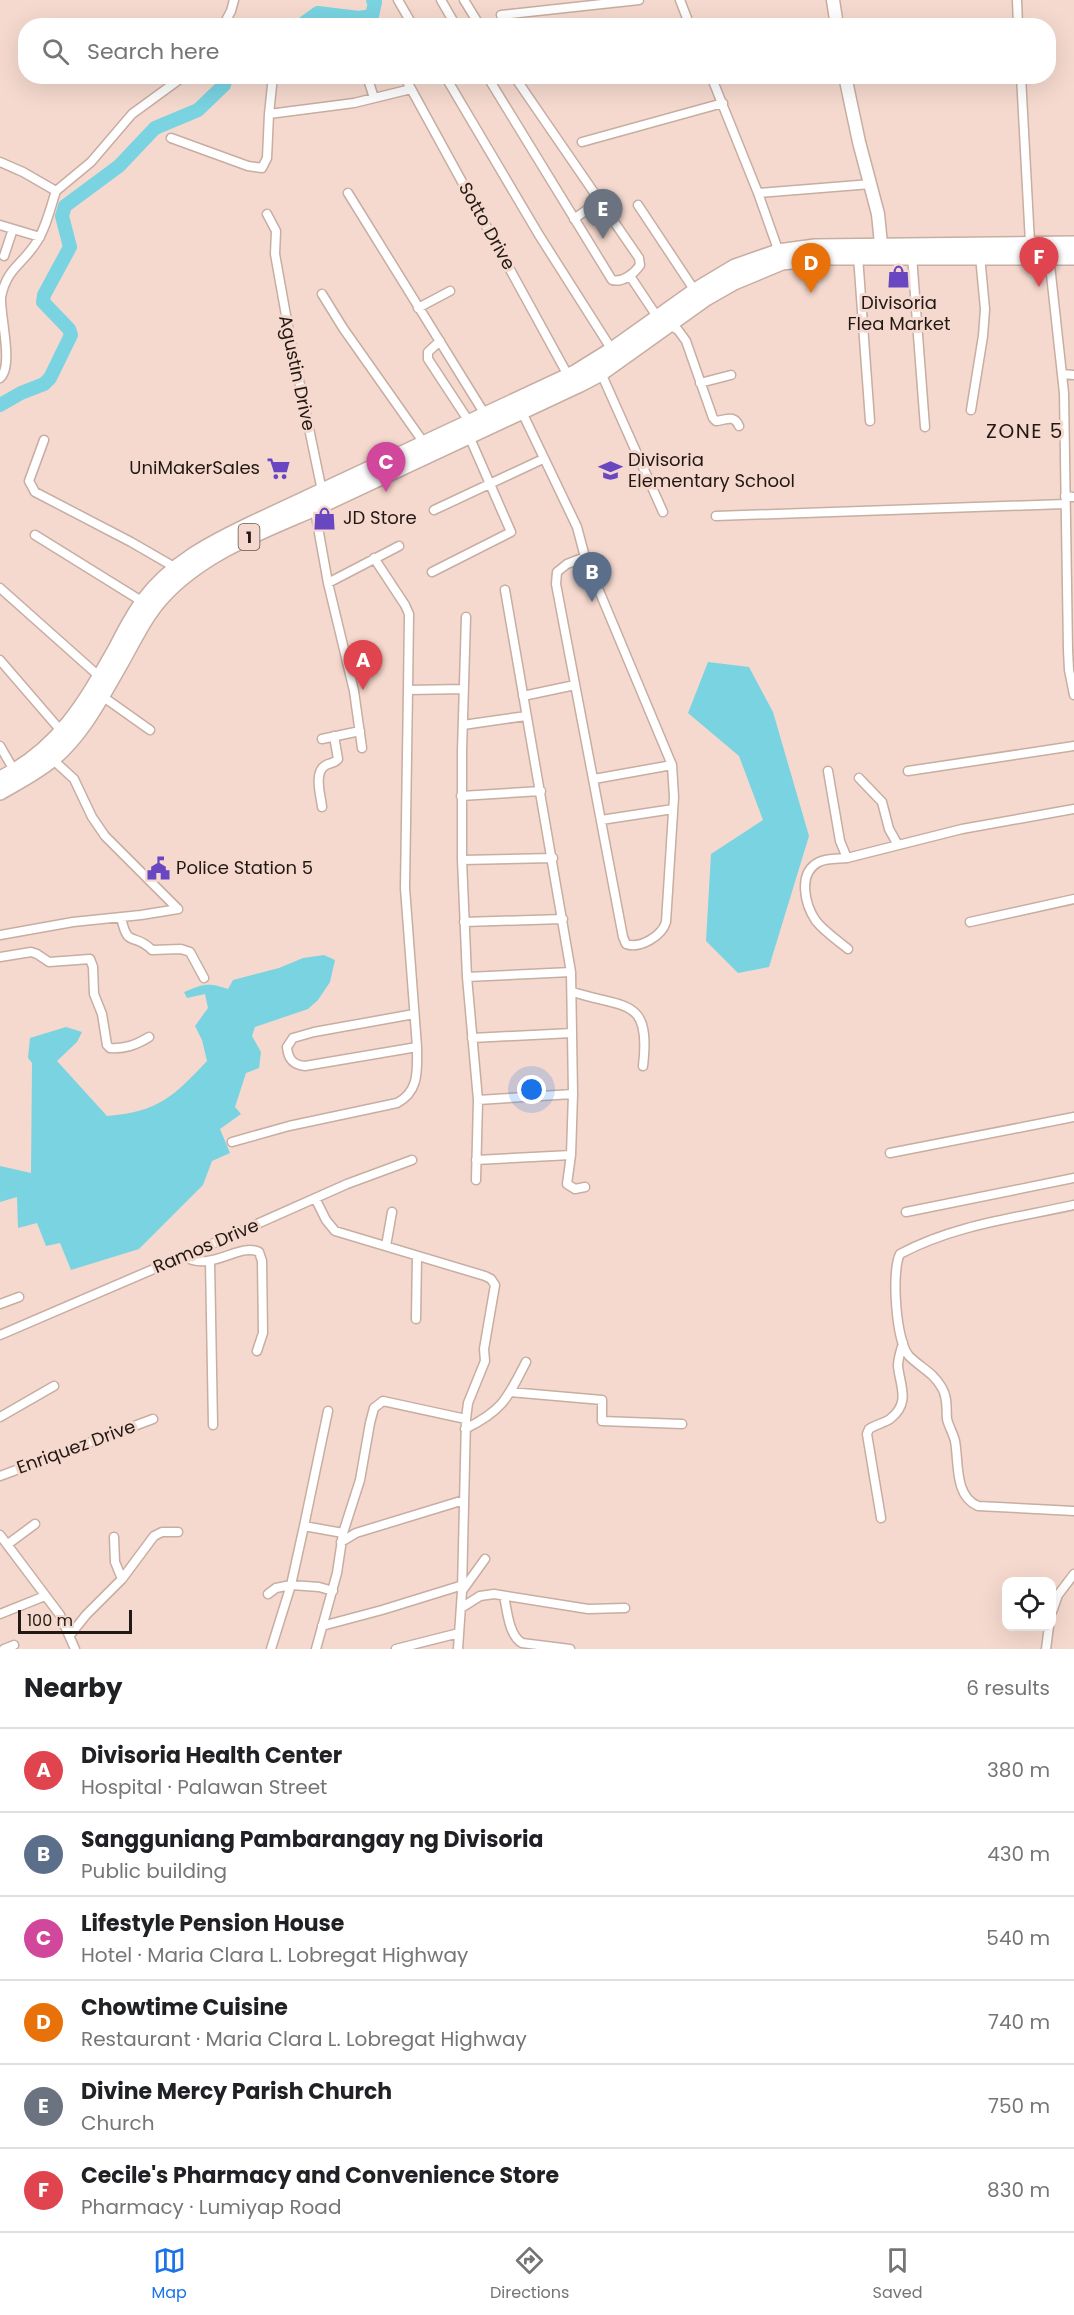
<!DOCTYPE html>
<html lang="en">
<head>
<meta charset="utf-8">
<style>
  :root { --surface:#fff; --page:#f2f2f2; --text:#202124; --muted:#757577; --line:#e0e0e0; --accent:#1a73e8 }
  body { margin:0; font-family:Poppins,sans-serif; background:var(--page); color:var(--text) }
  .controls { position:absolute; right:18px; bottom:18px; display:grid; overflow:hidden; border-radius:12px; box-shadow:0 6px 24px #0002 }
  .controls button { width:54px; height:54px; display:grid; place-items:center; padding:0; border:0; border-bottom:2px solid var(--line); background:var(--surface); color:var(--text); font:30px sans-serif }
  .scale { position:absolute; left:18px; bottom:15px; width:114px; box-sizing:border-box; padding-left:6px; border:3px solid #221814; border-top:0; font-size:16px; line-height:21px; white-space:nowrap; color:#221814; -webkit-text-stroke:4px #f5d9ce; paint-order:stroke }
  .you { position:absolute; left:532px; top:1090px; width:21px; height:21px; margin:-15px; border:4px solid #fff; border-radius:50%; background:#1a73e8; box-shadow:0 0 0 9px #1a73e833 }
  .badge { display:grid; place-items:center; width:39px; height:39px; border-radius:50%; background:var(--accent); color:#fff; font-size:20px; font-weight:700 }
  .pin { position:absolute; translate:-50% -50px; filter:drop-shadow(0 2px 3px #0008) }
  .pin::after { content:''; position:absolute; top:32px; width:21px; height:18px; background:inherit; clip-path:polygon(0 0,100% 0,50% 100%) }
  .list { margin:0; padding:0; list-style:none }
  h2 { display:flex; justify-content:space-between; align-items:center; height:78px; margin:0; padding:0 24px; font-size:26px }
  h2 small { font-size:20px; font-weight:400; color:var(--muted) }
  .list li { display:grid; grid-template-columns:39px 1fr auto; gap:18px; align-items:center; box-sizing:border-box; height:84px; padding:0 24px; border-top:2px solid var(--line) }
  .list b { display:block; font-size:22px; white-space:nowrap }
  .list p { margin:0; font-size:20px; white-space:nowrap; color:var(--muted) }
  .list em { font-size:20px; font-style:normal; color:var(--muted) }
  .icon { flex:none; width:33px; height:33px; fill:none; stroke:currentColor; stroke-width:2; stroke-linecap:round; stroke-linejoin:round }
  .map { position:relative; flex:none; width:1074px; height:1649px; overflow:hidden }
  .search { position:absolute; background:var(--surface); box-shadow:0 6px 24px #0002; left:18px; right:18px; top:18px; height:66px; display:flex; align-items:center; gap:15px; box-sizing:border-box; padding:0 21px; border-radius:24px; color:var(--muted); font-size:22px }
  .sheet { height:582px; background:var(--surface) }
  nav { display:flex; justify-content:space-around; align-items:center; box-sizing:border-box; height:84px; border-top:2px solid var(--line); background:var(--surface); font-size:16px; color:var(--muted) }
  nav a { display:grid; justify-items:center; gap:3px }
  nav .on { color:var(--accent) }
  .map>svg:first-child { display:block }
  .water { fill:#79d3e1 }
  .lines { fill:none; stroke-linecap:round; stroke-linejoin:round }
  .river { stroke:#79d3e1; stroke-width:14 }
  .street-casing { stroke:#c7ada2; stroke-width:11 }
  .secondary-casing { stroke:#c7ada2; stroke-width:15 }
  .highway-casing { stroke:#c7ada2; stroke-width:18 }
  .street { stroke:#fff; stroke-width:8 }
  .secondary { stroke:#fff; stroke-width:12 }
  .highway { stroke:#fff; stroke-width:15 }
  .labels { text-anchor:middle; stroke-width:6; stroke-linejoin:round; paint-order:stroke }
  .shield { fill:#f5d9ce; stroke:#61524c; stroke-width:1.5 }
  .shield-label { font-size:16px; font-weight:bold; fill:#221814 }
  .street-label { font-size:18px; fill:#221814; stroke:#f5d9ce }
  .poi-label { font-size:18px; fill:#221814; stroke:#f5d9ce; text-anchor:start }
  .neighbourhood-label { font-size:20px; letter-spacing:1.5px; fill:#221814; stroke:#f5d9ce }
</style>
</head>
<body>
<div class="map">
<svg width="1074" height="1649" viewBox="0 0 1074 1649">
  <rect width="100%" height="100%" fill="#f5d9ce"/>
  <path class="water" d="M708,662L749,667L773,712L809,836L769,967L738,973L706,941L711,854L763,820L739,756L688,713Z
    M324,955L335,960L330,982L318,1000L308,1009L255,1027L252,1036L261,1052L259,1068L246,1073L235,1107L241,1114L220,1129L230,1153L212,1161L203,1185L139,1249L71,1270L60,1243L46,1246L37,1223L18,1228L17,1197L0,1202V1166L31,1173L32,1063L28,1058L30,1038L66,1027L82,1032L77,1042L57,1061L107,1116C158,1112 173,1097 207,1061L202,1040L195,1026L208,1008L205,994L187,998L184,992C203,984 208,982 228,989L233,980L279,968L303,958Z"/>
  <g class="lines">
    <path class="river" d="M300,26L318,13L359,18L372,16L375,2L373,0
      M0,405L21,393L44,384L50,378L71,335L69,329L43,302L44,295L70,247L62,216L65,206L119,166L155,128L198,110L224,85L226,76"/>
    <defs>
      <path id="street" d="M398,0L413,26
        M441,0L456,26
        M464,0L480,26
        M680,0L690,26
        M1017,0L1018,26
        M501,15L639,0
        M223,26L231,11L234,0
        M367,76L374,98
        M404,76L570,379
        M445,76L539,235L612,350
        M487,76L612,280C622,283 634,274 640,265L639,258L514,76
        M711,76L758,193L780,255
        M1021,76L1030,243
        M269,114L273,76
        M171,138L248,166L262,168L267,158L269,114L354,103L411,89
        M582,142L723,103
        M0,162L23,172L56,191C50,209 46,228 36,243C22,265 7,268 1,297C0,317 14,366 0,378
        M56,191L91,162L132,114L184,76
        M348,193L486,416
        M758,193L871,184
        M638,205L695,291
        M267,214L276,231L275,254L289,332L322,491
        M574,219L599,201
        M0,225L40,237
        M4,256L13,229
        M858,256L870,421
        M912,256L925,427
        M1049,256L1064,393L1068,650L1069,670L1074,695
        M630,276L658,318L678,330L686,341L713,418L716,421C726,420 734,414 739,426
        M322,294L343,328L424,443
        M418,308L450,291
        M440,341L428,352V359L470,423
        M601,373L663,512
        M1062,374L1074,375
        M700,383L731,375
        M520,408L577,527L585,557L672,765L674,797L666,922C662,936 640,949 626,944L623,937L556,584L557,572L567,564L585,557
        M971,410L983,336L985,309L980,256
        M44,440L29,481L35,492L131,542L176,568
        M1065,496L1074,497
        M314,505L328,583L354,691L362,748
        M434,510L543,459
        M716,516L1065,504
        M35,535L143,602
        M374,558L405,605L409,614L408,690
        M432,572L511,532L469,436
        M328,583L399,546
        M0,588L100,677
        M466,617L462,751V860L467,977L478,1100L476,1180
        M0,660L62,732
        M102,696L150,730
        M523,696L575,685
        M463,725L526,716
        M322,739L360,731
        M0,746L15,772
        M50,757L74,779L92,817L105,836L178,909
        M828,771L840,841L847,858L962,829L1074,809
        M908,771L1074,746
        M859,778L882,802L889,829L898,845
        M594,779L672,765
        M461,796L541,791
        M322,807C321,796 313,772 326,765C331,762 334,764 338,759L334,736
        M601,820L673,809
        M847,858C838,859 827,858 819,862C797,873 805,905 816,921C825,932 837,940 848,949
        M462,860L553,858
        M121,917C128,950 133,931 152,950L181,949L190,952L204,978
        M464,922L563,919
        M970,922L1074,899
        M0,935L73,922L141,915L178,909
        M0,957L31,952L37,954L49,962L90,959L93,967L94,994L102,1014L107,1045L110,1048C125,1049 136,1045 149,1037
        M467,977L571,972
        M573,992C626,1009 651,997 643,1066
        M414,1014L314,1032L293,1038L287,1047C288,1059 293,1065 305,1066L417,1047
        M472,1038L572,1033
        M478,1100L573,1094
        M232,1142L289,1126L397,1103C420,1091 417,1069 417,1047L405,888L408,690L464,689
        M890,1153L1074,1117
        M571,1155L567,1184L575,1189L585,1187
        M476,1160L571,1155L573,1094L571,972L505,590
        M315,1198L326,1220L335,1231L485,1276L491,1279L495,1285L484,1349L485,1361L468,1403L466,1419L462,1591L458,1649
        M1074,1205C1015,1218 954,1225 900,1254C891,1271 896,1342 909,1356C921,1368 933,1372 942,1388C948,1398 946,1408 947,1419C949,1427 953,1433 955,1441C959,1462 954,1496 978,1506L1074,1511
        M906,1212L1074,1178
        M386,1246L392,1212
        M183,1256C212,1273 239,1242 259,1252L262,1261L263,1333L257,1351
        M210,1261L213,1425
        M0,1304L19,1297
        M416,1319L417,1256
        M0,1335L212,1244L347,1184L412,1160
        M510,1392L602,1400V1421L682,1424
        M0,1417L54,1386
        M465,1429C503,1410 507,1399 526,1362
        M0,1476L153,1419
        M881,1518L867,1434L869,1429C875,1425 884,1423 890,1419C911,1403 900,1386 898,1366C898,1358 901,1350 903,1343
        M304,1526L328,1411
        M0,1535L60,1615L75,1649
        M114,1537L115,1562L122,1579
        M341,1542L356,1533L464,1500
        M8,1544L35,1524
        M333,1591L319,1587L291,1585L304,1526L343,1533
        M462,1591L485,1559
        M268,1594L276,1588L291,1585
        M504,1596C507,1610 509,1636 522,1643L570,1649
        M461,1608L480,1596L494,1594L588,1609L625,1608
        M1052,1612L1058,1595L1074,1574
        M0,1614L45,1596
        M322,1626L382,1610L463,1585
        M70,1635L86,1615L122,1579L154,1536L162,1532H178
        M4,1649L14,1645
        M271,1649L291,1585
        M316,1649L337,1573L343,1533L360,1480L370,1423L374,1408L383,1401L466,1419
        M396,1649L459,1633
        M1046,1649L1049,1626"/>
      <path id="secondary" d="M833,0L837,26
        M845,76L859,142L878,214L882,254"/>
      <path id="highway" d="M0,779C59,750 85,704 116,649C124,633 133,616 143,602C172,563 212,543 254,523L575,373L612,350L695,291L735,267L778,252L815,247L1074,244
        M0,792C17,782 35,773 51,760C81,736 101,697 120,664C133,641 144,617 161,598C201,553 262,531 315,508L580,384L601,373L706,298L734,282L782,262L827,257H1074"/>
    </defs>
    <use href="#street" class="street-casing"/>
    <use href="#secondary" class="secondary-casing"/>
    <use href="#highway" class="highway-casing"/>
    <use href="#street" class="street"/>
    <use href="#secondary" class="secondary"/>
    <use href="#highway" class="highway"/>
  </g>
  <defs>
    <symbol id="shop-bare" viewBox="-9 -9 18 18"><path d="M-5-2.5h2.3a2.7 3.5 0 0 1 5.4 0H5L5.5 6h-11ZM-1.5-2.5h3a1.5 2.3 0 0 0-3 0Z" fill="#6847c0" stroke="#f5d9ce" stroke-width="2.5" paint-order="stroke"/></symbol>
    <symbol id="supermarket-bare" viewBox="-9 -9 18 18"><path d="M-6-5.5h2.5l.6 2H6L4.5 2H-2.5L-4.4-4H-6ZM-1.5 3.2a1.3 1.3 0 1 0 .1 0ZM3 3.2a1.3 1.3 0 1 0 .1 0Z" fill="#6847c0" stroke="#f5d9ce" stroke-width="2.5" paint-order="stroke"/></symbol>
    <symbol id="school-bare" viewBox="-9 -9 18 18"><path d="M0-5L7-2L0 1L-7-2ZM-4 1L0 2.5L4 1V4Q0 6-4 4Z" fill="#6847c0" stroke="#f5d9ce" stroke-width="2.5" paint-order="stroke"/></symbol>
    <symbol id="civic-bare" viewBox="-9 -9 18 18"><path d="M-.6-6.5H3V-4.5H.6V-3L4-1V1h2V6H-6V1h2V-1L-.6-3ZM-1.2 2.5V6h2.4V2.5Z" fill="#6847c0" stroke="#f5d9ce" stroke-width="2.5" paint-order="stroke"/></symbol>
  </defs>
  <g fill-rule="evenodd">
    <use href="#shop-bare" x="882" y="260" width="33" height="33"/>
    <use href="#supermarket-bare" x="262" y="452" width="33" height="33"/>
    <use href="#school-bare" x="594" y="454" width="33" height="33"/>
    <use href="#shop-bare" x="308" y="502" width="33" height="33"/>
    <use href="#civic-bare" x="142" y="852" width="33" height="33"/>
  </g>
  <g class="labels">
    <rect class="shield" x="238.5" y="524" width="21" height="26" rx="4.5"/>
    <g class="shield-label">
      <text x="249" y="543">1</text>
    </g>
    <g class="street-label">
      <text transform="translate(487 226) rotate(61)" y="6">Sotto Drive</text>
      <text transform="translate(297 373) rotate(78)" y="6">Agustin Drive</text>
      <text transform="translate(206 1246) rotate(-23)" y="6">Ramos Drive</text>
      <text transform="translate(76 1447) rotate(-20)" y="6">Enriquez Drive</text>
    </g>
    <g class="poi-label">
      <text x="899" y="309" text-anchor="middle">Divisoria<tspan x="899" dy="21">Flea Market</tspan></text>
      <text x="628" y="466">Divisoria<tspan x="628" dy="21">Elementary School</tspan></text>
      <text x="260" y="474" text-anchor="end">UniMakerSales</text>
      <text x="343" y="524">JD Store</text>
      <text x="176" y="874">Police Station 5</text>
    </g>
    <g class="neighbourhood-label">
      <text x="1025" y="438">ZONE 5</text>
    </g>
  </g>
</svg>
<div class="controls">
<button><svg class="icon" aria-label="locate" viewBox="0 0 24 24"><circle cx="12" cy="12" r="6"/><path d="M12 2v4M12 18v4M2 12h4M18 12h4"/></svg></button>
</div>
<div class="scale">100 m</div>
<div class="you"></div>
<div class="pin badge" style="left:363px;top:690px;background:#e0444e">A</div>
<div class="pin badge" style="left:592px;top:602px;background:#5c6f8a">B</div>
<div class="pin badge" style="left:386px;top:492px;background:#d1479c">C</div>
<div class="pin badge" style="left:811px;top:293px;background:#e8710a">D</div>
<div class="pin badge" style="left:603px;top:239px;background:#6b7280">E</div>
<div class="pin badge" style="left:1039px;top:287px;background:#e0444e">F</div>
<div class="search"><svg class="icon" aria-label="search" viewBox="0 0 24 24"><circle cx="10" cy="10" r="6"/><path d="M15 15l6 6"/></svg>Search here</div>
</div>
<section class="sheet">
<h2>Nearby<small>6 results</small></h2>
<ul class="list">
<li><span class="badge" style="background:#e0444e">A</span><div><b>Divisoria Health Center</b><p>Hospital · Palawan Street</p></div><em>380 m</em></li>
<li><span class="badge" style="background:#5c6f8a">B</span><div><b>Sangguniang Pambarangay ng Divisoria</b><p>Public building</p></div><em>430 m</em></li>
<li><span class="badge" style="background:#d1479c">C</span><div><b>Lifestyle Pension House</b><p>Hotel · Maria Clara L. Lobregat Highway</p></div><em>540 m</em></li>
<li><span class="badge" style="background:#e8710a">D</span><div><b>Chowtime Cuisine</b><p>Restaurant · Maria Clara L. Lobregat Highway</p></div><em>740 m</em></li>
<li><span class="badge" style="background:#6b7280">E</span><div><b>Divine Mercy Parish Church</b><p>Church</p></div><em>750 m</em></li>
<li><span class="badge" style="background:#e0444e">F</span><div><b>Cecile's Pharmacy and Convenience Store</b><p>Pharmacy · Lumiyap Road</p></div><em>830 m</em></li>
</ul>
</section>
<nav>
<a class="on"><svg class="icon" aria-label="map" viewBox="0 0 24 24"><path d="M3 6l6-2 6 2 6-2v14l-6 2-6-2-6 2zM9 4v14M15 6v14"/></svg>Map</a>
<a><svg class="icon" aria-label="directions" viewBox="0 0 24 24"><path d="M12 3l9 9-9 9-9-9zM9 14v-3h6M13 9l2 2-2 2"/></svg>Directions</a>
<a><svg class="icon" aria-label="saved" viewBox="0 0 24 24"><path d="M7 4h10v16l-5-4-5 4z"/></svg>Saved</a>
</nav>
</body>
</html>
